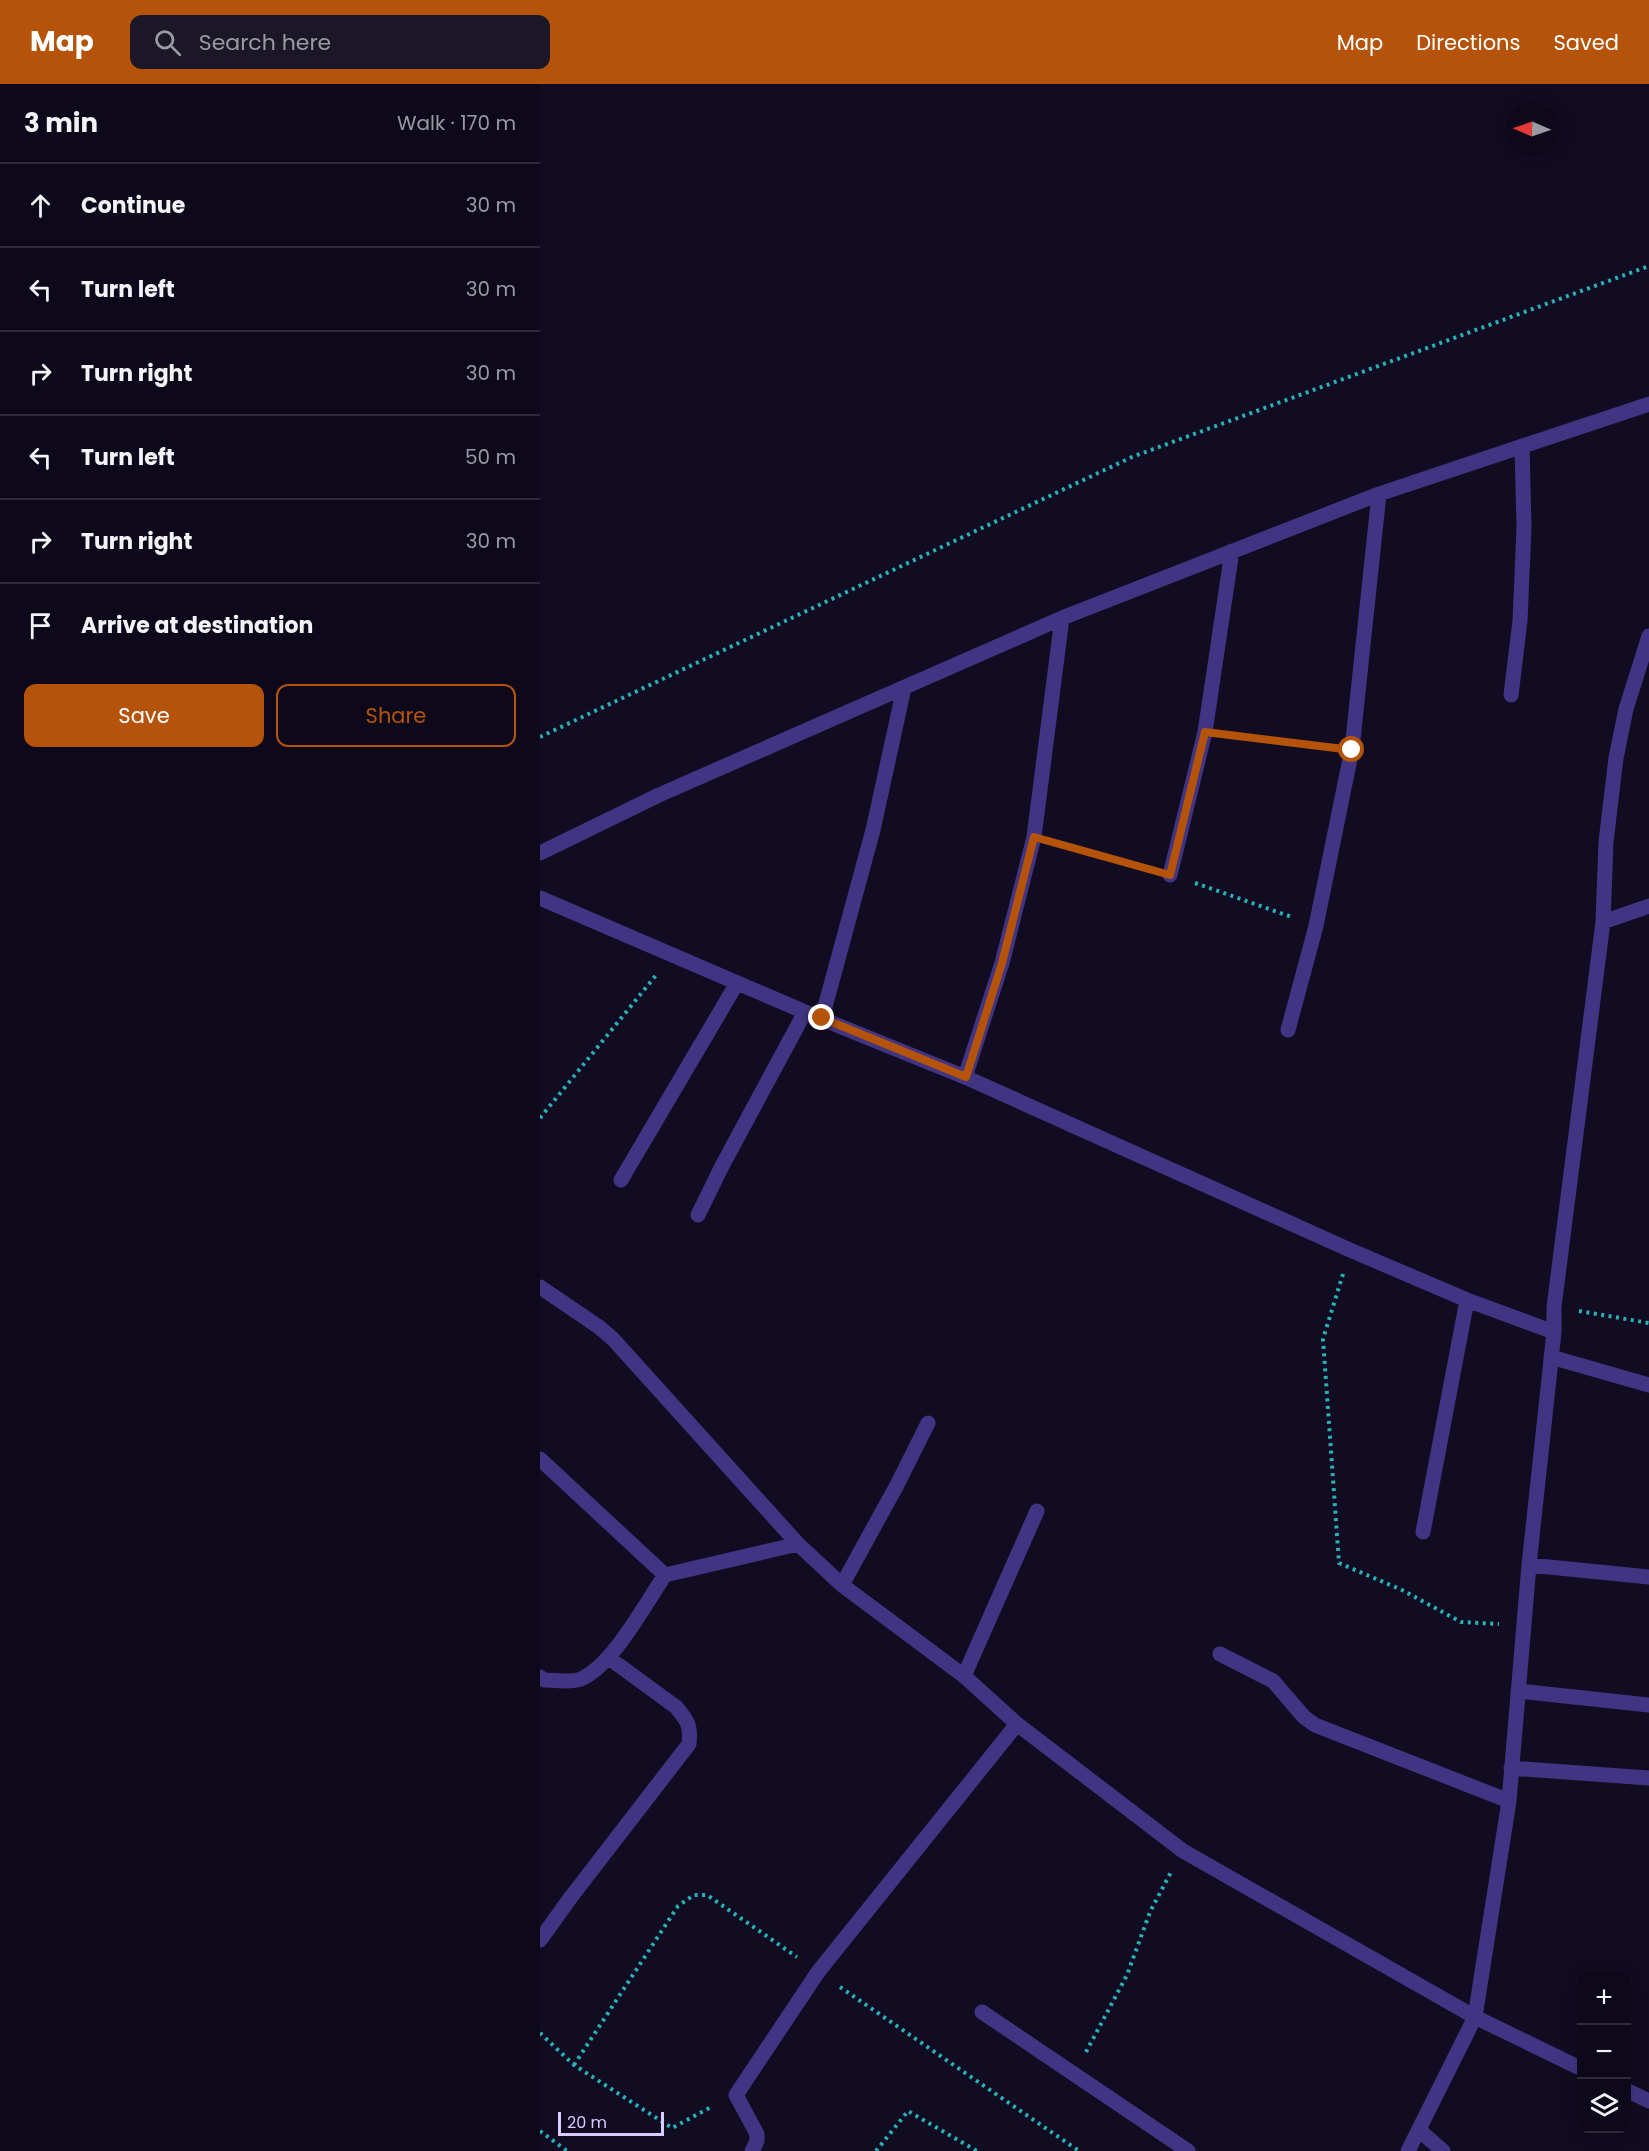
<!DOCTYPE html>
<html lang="en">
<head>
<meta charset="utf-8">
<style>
  :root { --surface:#0e091a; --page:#1c1727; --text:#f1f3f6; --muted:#9b9aa2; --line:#2e2a39; --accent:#b45309 }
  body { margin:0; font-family:Poppins,sans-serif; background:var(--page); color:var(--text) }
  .controls { position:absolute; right:18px; bottom:18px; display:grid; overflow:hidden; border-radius:12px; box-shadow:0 3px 15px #0003 }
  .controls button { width:54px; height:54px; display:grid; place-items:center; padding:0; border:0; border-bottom:2px solid var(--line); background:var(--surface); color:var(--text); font:30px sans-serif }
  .compass { position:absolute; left:965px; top:18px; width:54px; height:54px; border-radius:50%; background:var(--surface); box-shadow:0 3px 15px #0003; rotate:272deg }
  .scale { position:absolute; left:18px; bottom:15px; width:106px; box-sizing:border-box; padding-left:6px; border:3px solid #d8cdff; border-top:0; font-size:16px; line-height:21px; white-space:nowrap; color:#d8cdff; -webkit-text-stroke:4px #120c22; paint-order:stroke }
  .stop { position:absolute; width:18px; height:18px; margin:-14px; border:4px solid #b45309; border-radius:50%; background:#fff }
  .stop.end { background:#b45309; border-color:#fff; box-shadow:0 2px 6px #0008 }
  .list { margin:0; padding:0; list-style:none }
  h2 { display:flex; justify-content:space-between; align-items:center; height:78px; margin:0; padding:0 24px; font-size:26px }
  h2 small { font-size:20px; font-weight:400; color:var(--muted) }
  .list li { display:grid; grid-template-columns:39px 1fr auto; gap:18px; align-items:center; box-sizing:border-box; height:84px; padding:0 24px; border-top:2px solid var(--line) }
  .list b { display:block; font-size:22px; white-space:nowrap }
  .list em { font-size:20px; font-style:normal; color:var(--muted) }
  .actions { display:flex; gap:12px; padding:18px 24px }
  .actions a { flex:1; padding:14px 0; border:2px solid var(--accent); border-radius:12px; text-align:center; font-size:21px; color:var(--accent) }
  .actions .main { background:var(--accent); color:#fff }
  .icon { flex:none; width:33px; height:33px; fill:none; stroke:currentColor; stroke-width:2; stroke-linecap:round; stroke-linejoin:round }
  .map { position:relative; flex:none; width:1109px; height:2067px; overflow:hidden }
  header { display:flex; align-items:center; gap:36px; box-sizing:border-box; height:84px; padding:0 30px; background:var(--accent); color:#fff }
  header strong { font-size:28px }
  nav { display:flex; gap:33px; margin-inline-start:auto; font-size:21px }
  .search { width:420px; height:54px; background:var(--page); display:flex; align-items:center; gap:15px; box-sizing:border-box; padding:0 21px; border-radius:12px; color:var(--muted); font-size:22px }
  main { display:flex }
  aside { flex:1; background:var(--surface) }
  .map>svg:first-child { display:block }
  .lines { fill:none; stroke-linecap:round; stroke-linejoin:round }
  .path { stroke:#28b1b8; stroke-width:4; stroke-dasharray:3 4.5; stroke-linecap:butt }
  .minor { stroke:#413583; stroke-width:15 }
  .route { stroke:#b45309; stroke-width:8 }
</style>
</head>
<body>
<header>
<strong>Map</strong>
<div class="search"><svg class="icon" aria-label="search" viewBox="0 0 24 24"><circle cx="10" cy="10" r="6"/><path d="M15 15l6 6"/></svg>Search here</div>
<nav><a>Map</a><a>Directions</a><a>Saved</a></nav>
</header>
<main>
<aside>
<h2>3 min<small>Walk · 170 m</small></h2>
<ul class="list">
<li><svg class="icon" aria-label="ahead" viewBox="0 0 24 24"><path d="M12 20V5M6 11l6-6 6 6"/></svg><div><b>Continue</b></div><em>30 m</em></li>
<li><svg class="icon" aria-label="left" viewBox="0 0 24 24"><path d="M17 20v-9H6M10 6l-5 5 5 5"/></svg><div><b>Turn left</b></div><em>30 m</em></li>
<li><svg class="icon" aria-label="right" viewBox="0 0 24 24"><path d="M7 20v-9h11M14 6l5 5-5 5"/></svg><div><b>Turn right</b></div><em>30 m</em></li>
<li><svg class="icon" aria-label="left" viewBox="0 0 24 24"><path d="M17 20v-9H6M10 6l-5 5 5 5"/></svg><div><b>Turn left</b></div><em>50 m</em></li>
<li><svg class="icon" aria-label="right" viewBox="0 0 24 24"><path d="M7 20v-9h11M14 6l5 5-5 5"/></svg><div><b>Turn right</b></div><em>30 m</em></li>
<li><svg class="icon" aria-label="arrive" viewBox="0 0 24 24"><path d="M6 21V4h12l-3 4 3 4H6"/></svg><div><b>Arrive at destination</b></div></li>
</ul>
<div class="actions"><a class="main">Save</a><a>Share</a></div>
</aside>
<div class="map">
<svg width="1109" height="2067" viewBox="0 0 1109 2067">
  <rect width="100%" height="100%" fill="#120c22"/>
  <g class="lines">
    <path class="path" d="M690,651L787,663
      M0,653L592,373L1109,182
      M519,760L607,784
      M655,799L752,833
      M0,1034L117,890
      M803,1190L783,1255L799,1479L862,1506L921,1538L959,1540
      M1039,1227L1109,1239
      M300,1903L539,2067
      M0,1949L34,1981L132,2044L173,2022
      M546,1968L587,1891L610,1828L631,1788
      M34,1981L138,1822L154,1811H167L257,1873
      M0,2047L27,2067
      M336,2067L368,2027L437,2067"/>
    <path class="minor" d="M971,611L980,537L984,443L982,362
      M0,769L119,711L522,534L839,410L1109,320
      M630,791L665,648L692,467
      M0,814L265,928L425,993L810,1166L927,1216L1014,1248
      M1063,838L1109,822
      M282,934L333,746L364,604
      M748,946L776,842L812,665L839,410
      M425,993L462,879L494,753L522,534
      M81,1096L197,899
      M158,1131L182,1082L265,928
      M0,1203L59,1243L73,1255L258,1460
      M1011,1273L1109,1301
      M0,1375L125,1491
      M883,1448L927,1216
      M989,1481L1109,1493
      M302,1501L357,1401L388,1339
      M680,1570L733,1597L764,1633L775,1641L969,1717
      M424,1592L497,1427
      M0,1593L4,1596C15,1596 30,1599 41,1595C73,1581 105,1520 125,1491L258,1460L302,1501L424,1592L477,1640L643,1767L935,1933L1042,1985
      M978,1607L1109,1621
      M971,1684L1109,1694
      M0,1856L31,1813L149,1660C151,1642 148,1637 136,1623L69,1574
      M442,1928L648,2067
      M1086,2006L1109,2017
      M880,2047L903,2067
      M212,2067L217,2057V2050L196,2011L278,1888L477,1640
      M868,2067L935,1933L969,1717L989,1481L1014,1248V1223L1063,838L1066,758L1076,674L1086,625L1109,552"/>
  </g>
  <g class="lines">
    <path class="route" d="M282,934L426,993L462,879L494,753L630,791L665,648L812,666"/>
  </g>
</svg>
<div class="controls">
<button>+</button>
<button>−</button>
<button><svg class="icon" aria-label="layers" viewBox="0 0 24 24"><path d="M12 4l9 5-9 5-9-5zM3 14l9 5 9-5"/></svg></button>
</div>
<svg class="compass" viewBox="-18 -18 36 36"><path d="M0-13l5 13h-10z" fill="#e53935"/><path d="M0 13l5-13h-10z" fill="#9b9aa2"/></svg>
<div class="scale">20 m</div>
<div class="stop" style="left:812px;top:666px"></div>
<div class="stop end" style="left:282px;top:934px"></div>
</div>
</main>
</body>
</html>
